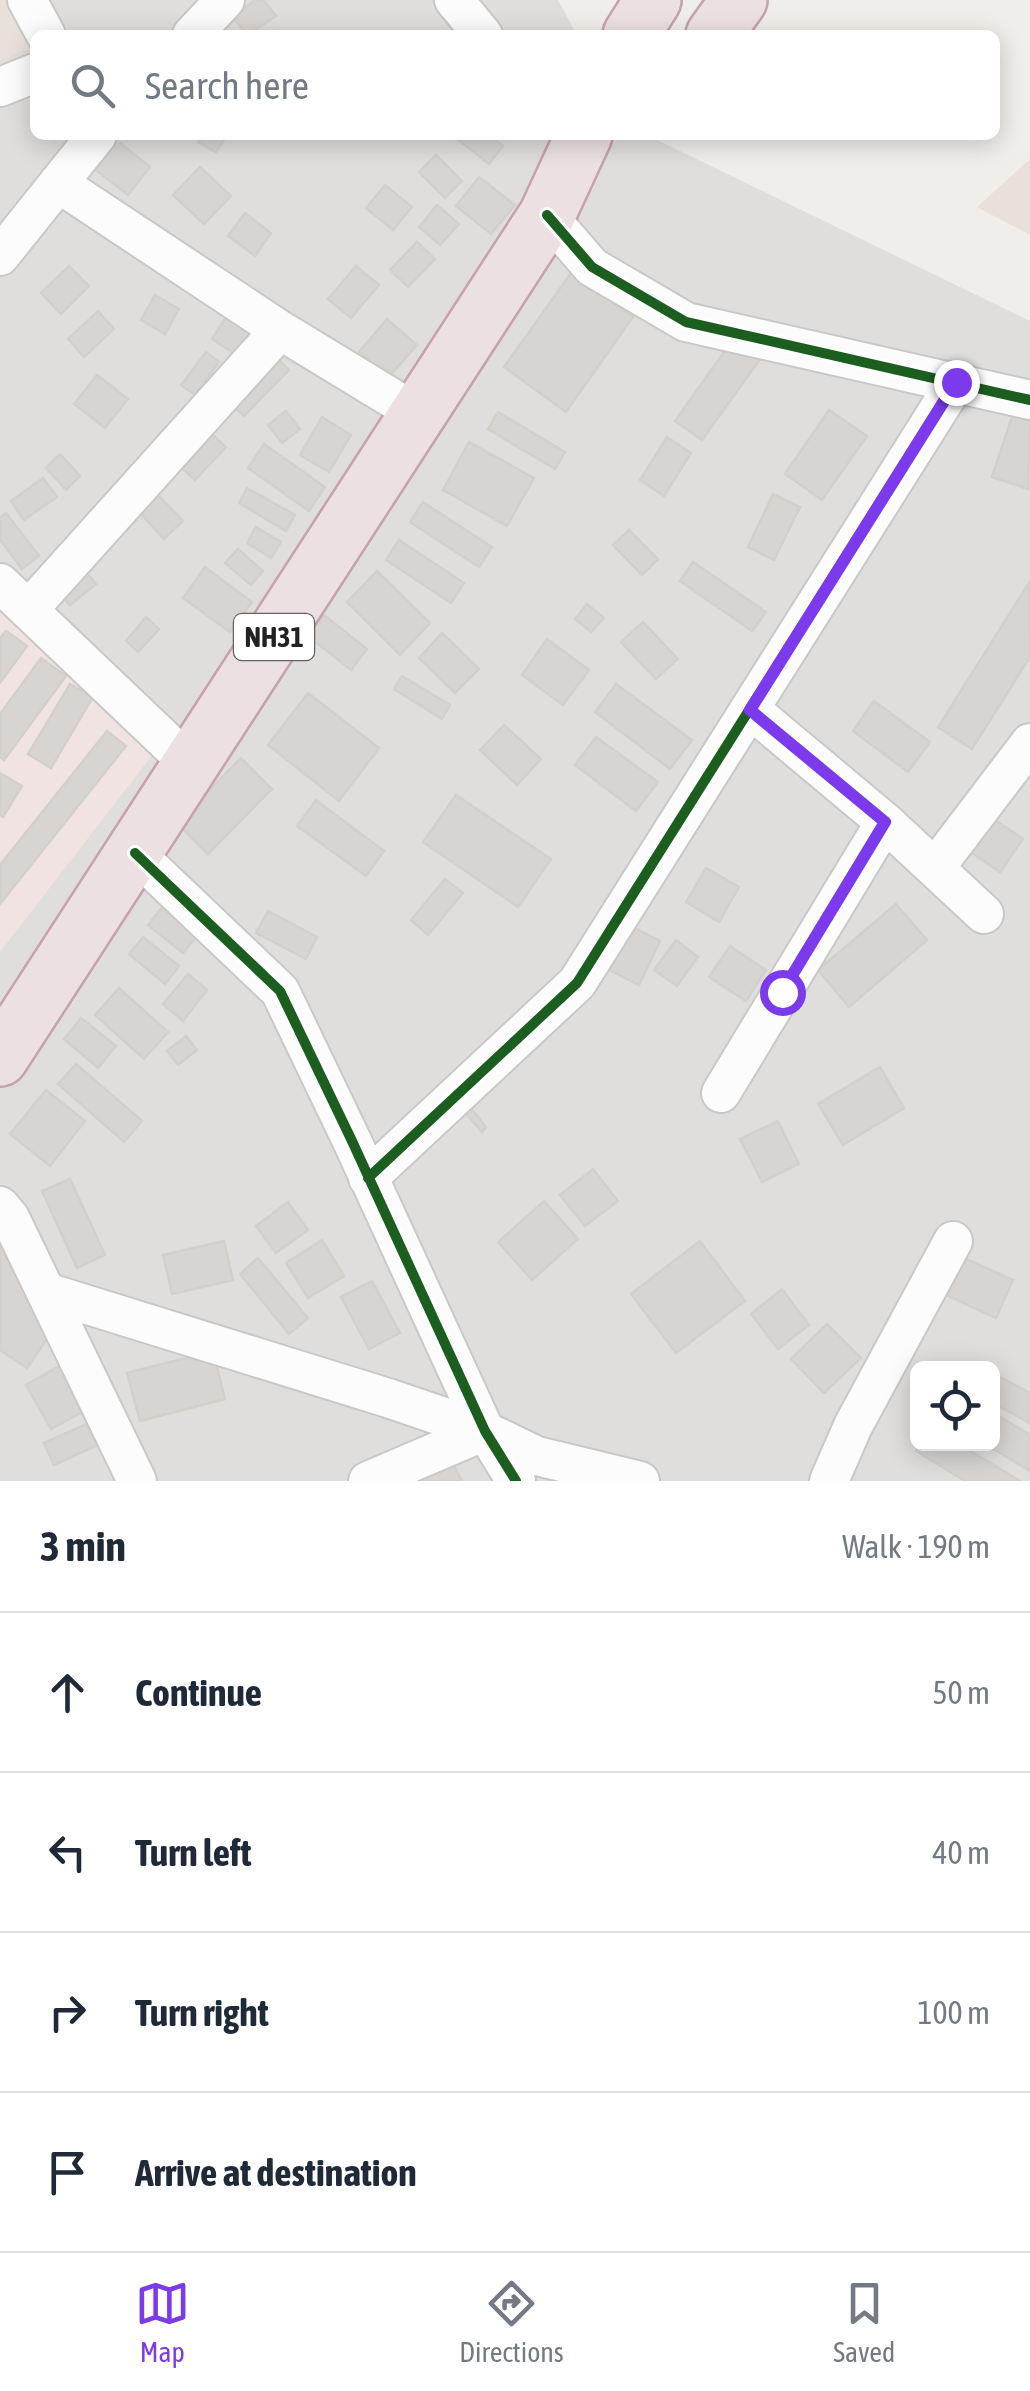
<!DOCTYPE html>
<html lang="en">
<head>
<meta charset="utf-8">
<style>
  :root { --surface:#fff; --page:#f2f2f3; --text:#1f2937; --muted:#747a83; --line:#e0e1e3; --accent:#7c3aed }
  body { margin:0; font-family:"Asap Condensed",sans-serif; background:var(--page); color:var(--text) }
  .controls { position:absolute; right:30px; bottom:30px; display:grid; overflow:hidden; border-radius:15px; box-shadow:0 5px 25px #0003 }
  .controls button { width:90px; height:90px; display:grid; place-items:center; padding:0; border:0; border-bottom:2px solid var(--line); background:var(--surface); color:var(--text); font:50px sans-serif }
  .stop { position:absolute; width:30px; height:30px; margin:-22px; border:8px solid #7c3aed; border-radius:50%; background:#fff }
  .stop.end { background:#7c3aed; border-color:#fff; box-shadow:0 2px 10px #0008 }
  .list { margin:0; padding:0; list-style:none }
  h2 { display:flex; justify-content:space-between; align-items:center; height:130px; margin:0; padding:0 40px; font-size:42px }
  h2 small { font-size:32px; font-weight:400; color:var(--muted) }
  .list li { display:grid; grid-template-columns:65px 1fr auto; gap:30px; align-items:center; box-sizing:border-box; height:160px; padding:0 40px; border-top:2px solid var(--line) }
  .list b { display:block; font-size:38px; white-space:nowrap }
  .list em { font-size:32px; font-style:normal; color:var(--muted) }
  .icon { flex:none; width:55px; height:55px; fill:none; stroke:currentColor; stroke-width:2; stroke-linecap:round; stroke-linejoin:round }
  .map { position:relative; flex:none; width:1030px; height:1481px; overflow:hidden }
  .search { position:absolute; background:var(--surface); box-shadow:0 5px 25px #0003; left:30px; right:30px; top:30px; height:110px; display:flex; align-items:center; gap:25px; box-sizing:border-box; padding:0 35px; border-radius:15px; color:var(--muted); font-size:38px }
  .sheet { height:770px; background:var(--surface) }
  nav { display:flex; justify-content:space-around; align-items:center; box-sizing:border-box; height:140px; border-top:2px solid var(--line); background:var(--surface); font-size:28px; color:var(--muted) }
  nav a { display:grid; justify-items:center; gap:5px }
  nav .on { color:var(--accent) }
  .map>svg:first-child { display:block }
  .residential { fill:#dfdedc; fill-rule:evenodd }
  .commercial { fill:#f1e3e1 }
  .military { fill:#eae0db }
  .building { fill:#d7d4d2; stroke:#d3d0cc; stroke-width:2.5 }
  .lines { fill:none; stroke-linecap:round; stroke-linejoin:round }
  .minor-casing { stroke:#c9c8c7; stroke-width:42 }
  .highway-casing { stroke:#c5a2ac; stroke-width:60 }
  .minor { stroke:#fdfcfc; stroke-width:38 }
  .highway { stroke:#ece0e2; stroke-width:55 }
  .cycleway-casing { stroke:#fff; stroke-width:16 }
  .cycleway { stroke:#1b5e20; stroke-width:10 }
  .route { stroke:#7c3aed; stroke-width:12 }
  .labels { text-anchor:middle; stroke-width:8; stroke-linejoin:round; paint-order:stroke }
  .shield { fill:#fff; stroke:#646464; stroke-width:2.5 }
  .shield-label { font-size:28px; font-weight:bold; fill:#222 }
</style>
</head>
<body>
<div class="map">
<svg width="1030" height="1481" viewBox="0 0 1030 1481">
  <rect width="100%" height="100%" fill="#f0eeeb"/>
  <path class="residential" d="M0,0H558L577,35H35V135H647L1030,321V1481H0ZM918,1368H992V1444H918Z"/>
  <path class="commercial" d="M0,595L164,740L0,952Z"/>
  <path class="military" d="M0,0H5L29,49L0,60Z
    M1030,159V235L977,207Z"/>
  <path class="building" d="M255,0H263L276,16L247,35L233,17Z
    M203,135H227L216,152L198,142Z
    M452,135H489L503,146L489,164Z
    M114,138L150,167L128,195L92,167Z
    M436,155L462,181L445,198L419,172Z
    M200,167L231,196L204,224L173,195Z
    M479,177L515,205L491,234L456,206Z
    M385,185L412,207L393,230L366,208Z
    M437,205L459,224L440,245L419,227Z
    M245,213L271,233L255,256L228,236Z
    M417,242L435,259L408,287L390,270Z
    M69,266L89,286L61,314L41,293Z
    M356,266L379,285L351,318L328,299Z
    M571,273L633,317L566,412L504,367Z
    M155,295L179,309L165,334L141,320Z
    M98,311L114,329L84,357L68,339Z
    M227,316L256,334L241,358L212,339Z
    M387,319L417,345L388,378L359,352Z
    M734,338L761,358L702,440L675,421Z
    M206,352L219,362L195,395L181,385Z
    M274,355L289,370L244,416L228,401Z
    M97,375L128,399L105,428L74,404Z
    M829,410L867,436L822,500L785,474Z
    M286,411L300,429L282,443L268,425Z
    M498,412L565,452L555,469L488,429Z
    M1013,414L1030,420L1028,489L992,477Z
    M322,417L351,435L329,472L300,455Z
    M204,427L226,447L195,480L173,460Z
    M667,437L691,453L664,496L640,480Z
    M469,442L534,478L507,526L443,490Z
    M264,444L325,487L309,511L248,468Z
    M60,454L80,476L66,490L46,468Z
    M43,478L57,497L24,520L11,501Z
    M247,488L295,515L286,531L239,503Z
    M773,494L800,507L774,560L748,547Z
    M158,495L183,521L164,539L139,512Z
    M423,502L492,547L479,567L410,522Z
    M6,513L39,556L22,569L0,540V518Z
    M256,527L281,542L271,558L247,543Z
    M629,530L658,559L642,575L613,545Z
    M399,540L464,583L451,603L386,560Z
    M238,549L263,571L251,585L225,563Z
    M693,562L766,612L752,631L680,581Z
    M82,567L96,584L70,605L56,589Z
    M205,567L252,602L230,632L183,598Z
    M377,571L430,623L400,655L347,602Z
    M1029,583L1030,657L972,749L938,727Z
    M587,604L604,618L591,632L575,619Z
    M324,615L367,649L351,670L308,636Z
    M146,617L159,629L138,652L126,641Z
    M643,622L678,659L656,679L621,642Z
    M6,631L27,646L0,683V638Z
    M442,633L479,669L455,693L419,658Z
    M547,639L589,670L563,705L522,675Z
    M41,658L66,676L4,760L0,757V714Z
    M402,676L450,705L442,719L394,689Z
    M70,684L93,697L51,768L28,754Z
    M616,684L692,740L670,769L595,712Z
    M308,693L379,748L339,801L268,745Z
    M874,701L930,742L908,772L853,731Z
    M504,725L541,759L517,785L480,750Z
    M107,731L126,746L0,904V865Z
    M596,737L658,782L636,811L575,765Z
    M241,758L272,789L208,854L177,823Z
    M0,773L22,786L3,817L0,815Z
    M456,795L551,859L518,907L423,842Z
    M316,800L384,851L366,876L297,826Z
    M992,818L1023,839L1000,872L969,851Z
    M706,868L739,887L719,922L686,902Z
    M445,879L463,893L428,935L411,920Z
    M169,899L204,927L183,953L148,925Z
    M896,904L927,940L849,1007L818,970Z
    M268,911L317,937L306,959L256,933Z
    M631,926L660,941L639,985L609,970Z
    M143,937L179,966L165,984L129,954Z
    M676,940L698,957L677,986L654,970Z
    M730,946L766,970L746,1001L709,977Z
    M188,974L207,990L183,1021L163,1004Z
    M119,988L168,1032L144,1059L95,1015Z
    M81,1018L116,1046L98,1068L64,1039Z
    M186,1036L197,1050L178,1065L167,1051Z
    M76,1064L142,1121L124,1142L58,1084Z
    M880,1067L904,1108L843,1145L818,1104Z
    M46,1090L85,1121L50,1166L10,1134Z
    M470,1107L486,1127L482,1132L464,1111Z
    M778,1121L799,1164L762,1182L740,1139Z
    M593,1169L618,1201L585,1226L560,1195Z
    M70,1179L105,1255L77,1268L42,1191Z
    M544,1201L578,1239L532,1280L498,1242Z
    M288,1202L308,1230L276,1253L256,1226Z
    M322,1240L344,1276L308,1298L286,1263Z
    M224,1241L233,1280L172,1294L163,1255Z
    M700,1241L745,1301L676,1353L631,1294Z
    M0,1246L75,1298L27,1368L0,1350Z
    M258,1258L308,1318L289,1334L240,1274Z
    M964,1258L1013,1280L996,1318L946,1295Z
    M372,1281L400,1333L369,1349L341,1297Z
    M782,1289L809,1325L778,1349L751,1314Z
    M827,1324L861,1358L824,1393L791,1359Z
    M213,1351L225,1399L140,1421L127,1373Z
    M63,1364L88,1409L51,1429L26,1385Z
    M992,1373L1030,1393V1423L992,1403Z
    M992,1412L1030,1435V1471L985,1444H992Z
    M91,1422L100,1444L54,1465L44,1443Z
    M921,1444H959L1020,1481H965L916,1451Z
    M449,1456L462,1481H418L415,1474Z"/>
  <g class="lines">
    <defs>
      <path id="minor" d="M27,0L46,35
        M454,0L483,35
        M192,35L225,0
        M0,87L35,73
        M58,183L280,330L418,414
        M547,215L592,267L686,322L1030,400
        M0,256L97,135
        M0,583L191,765
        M28,610L280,330
        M750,709L885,822L984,914
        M135,853L280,991L352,1141L485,1431L516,1481
        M935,868L1030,743
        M721,1093L885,822
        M368,1178L577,983L956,382
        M0,1206L10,1218L137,1481
        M46,1292L388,1398L485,1431L537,1456L640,1481
        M368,1481L485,1431
        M829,1481L853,1426L953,1241"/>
      <path id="highway" d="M631,35L653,0
        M714,35L739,0
        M0,1058L547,215L584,135"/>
    </defs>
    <use href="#minor" class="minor-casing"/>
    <use href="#highway" class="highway-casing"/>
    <use href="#minor" class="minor"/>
    <use href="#highway" class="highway"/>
    <defs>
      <path id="cycleway" d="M547,215L592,267L686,322L1030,400
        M135,853L280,991L352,1141L485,1431L516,1481
        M368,1178L577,983L956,382"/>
    </defs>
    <use href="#cycleway" class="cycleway-casing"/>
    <use href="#cycleway" class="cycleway"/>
  </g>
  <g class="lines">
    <path class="route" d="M782,992L885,822L750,710L956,382"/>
  </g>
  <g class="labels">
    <rect class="shield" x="234" y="614" width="80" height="46" rx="8"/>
    <g class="shield-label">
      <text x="274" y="647">NH31</text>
    </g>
  </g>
</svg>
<div class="controls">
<button><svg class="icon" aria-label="locate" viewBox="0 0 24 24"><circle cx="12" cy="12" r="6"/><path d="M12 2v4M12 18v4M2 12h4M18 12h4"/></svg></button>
</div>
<div class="stop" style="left:782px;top:992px"></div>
<div class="stop end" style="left:956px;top:382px"></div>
<div class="search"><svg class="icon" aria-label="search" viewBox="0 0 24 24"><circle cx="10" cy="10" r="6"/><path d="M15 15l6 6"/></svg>Search here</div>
</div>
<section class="sheet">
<h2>3 min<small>Walk · 190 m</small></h2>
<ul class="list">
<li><svg class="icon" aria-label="ahead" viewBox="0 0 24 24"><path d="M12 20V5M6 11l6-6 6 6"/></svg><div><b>Continue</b></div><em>50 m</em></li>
<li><svg class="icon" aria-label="left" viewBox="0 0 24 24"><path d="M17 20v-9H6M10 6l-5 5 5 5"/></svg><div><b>Turn left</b></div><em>40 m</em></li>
<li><svg class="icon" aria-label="right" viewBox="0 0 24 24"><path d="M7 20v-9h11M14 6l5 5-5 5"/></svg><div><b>Turn right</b></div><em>100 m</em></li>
<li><svg class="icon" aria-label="arrive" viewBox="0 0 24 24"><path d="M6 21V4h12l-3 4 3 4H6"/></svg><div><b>Arrive at destination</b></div></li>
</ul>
</section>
<nav>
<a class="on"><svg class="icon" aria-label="map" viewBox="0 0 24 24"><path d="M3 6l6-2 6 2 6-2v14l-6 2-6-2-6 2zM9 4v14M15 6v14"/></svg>Map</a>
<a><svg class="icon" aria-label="directions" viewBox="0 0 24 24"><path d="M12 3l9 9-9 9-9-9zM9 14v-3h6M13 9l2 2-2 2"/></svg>Directions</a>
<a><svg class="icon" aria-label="saved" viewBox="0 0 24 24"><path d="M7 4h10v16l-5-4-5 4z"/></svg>Saved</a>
</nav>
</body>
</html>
